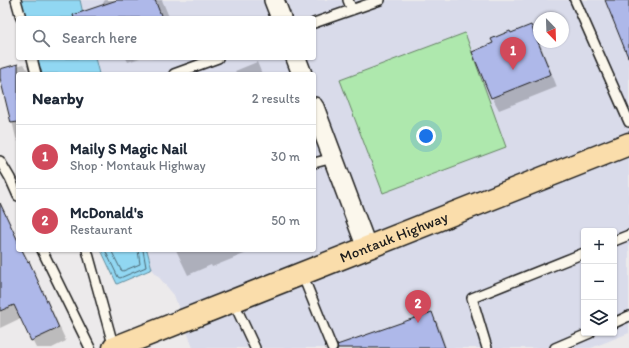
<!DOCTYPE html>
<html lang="en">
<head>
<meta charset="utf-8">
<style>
  :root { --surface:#fff; --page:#f2f2f3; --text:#1f2937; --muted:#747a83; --line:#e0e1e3; --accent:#d1495b }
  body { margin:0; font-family:Itim,sans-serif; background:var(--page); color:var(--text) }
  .controls { position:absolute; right:12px; bottom:12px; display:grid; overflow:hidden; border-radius:4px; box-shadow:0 1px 3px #0004 }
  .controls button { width:36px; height:36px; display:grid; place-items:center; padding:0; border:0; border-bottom:1px solid var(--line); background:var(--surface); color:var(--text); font:20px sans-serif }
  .compass { position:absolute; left:533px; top:12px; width:36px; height:36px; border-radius:50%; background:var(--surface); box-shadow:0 1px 3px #0004; rotate:157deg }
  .you { position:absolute; left:426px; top:136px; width:14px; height:14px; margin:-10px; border:3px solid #fff; border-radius:50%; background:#1a73e8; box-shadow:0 0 0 6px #1a73e833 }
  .badge { display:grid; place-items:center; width:26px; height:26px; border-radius:50%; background:var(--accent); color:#fff; font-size:13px; font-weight:700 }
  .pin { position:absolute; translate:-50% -33px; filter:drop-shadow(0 1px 2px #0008) }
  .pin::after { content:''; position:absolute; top:21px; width:14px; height:12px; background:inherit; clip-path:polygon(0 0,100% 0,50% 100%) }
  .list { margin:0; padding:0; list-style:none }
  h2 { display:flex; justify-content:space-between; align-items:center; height:52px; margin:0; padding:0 16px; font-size:17px }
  h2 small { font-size:13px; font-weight:400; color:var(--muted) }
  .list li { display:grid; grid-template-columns:26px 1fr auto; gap:12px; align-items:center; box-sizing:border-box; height:64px; padding:0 16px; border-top:1px solid var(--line) }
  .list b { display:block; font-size:15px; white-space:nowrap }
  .list p { margin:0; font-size:13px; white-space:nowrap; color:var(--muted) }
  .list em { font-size:13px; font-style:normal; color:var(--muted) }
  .icon { flex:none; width:22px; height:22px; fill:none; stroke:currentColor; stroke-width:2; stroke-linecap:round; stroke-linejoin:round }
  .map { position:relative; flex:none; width:629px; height:348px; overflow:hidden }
  .search { position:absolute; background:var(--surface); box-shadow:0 1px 3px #0004; left:16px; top:16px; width:300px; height:44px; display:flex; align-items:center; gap:10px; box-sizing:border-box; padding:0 14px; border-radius:4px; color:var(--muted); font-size:15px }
  .panel { position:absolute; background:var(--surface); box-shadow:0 1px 3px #0004; left:16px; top:72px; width:300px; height:180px; border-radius:4px }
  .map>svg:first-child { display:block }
  .built { fill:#d9dbea; fill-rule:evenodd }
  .green { fill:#aee8ad; stroke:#658264 }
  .water { fill:#91d7f2; stroke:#628c9c }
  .shadow { fill:#0003 }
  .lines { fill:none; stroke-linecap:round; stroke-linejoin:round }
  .shore { stroke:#4b6772; stroke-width:1 }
  .building { fill:#aeb8e9; stroke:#1c1c1c }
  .service-casing { stroke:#1c1c1c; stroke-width:12 }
  .minor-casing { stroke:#1c1c1c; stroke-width:22 }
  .primary-casing { stroke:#1c1c1c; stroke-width:25 }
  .service { stroke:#fbf7ec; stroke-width:9 }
  .minor { stroke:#fbf7ec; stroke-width:19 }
  .primary { stroke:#faddab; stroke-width:22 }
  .labels { text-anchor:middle; stroke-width:3.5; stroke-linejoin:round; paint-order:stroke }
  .street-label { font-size:15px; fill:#1c1c1c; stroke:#fbf7ec }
</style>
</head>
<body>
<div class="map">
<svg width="629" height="348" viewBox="0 0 629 348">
  <rect width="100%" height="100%" fill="#eceaeb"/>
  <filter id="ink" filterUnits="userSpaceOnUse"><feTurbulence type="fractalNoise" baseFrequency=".025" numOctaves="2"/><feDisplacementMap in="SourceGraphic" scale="8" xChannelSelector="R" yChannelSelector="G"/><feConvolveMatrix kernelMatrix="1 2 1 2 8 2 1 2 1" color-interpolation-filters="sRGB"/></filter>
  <g filter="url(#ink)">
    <path class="built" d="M80,0H629V333L591,348H193L174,295L152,269L147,250H314V74H99L95,58H314V18H84ZM539,18H563V42H539ZM584,231H614V333H584Z"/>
    <path class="green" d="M465,33L506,147L383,193L340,80Z"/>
    <path class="water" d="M20,0H80L84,18H25Z
      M37,58H95L99,74H42Z
      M101,250H147L152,269L117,284Z"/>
    <path class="shadow" d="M105,0H162L169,17L166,18H109L103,3Z
      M531,27L538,39L557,87L499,110L492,97L494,44L511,34Z
      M126,58H140L128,62Z
      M257,62L262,74H236L235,71Z
      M24,64L30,74H18V142L16,138L0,70Z
      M0,202L18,240V250H23L36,275L66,341L52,348H36L21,318L0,328Z
      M176,250H254L212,267L211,265L188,275Z
      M431,313L438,324L446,348H375Z"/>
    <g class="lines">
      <path class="shore" d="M105,250L118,277L120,278L146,267L143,250
        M111,250L121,270L123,271L140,264L138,250"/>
    </g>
    <path class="building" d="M117,0H155L162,18H74L73,15Z
      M605,0H629V57H628Z
      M531,25L551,74L491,98L472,52L493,43L491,39L510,31L511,33Z
      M18,64V122L11,123L0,78V69Z
      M0,203L18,241V250H22L28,262L29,261L59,328L31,341L14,305L0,311Z
      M432,312L445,348H338L337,345Z"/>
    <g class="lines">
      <defs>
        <path id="service" d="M16,0L21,18
          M348,0L352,10
          M575,0L629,122
          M314,23L380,0
          M32,58L36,74
          M174,74L218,58
          M0,161L10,178L18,196
          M314,163L333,158
          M614,241L629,235
          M42,250L90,348
          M87,250L114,348
          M302,274L332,348
          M233,301L255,348
          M614,323L629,316
          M487,348L472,298L584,253
          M555,348L590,333"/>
        <path id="minor" d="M274,0L281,18
          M296,58L302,74
          M314,107L367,248"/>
        <g id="primary">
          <path id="s1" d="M114,348L629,144"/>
        </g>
      </defs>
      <use href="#service" class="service-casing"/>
      <use href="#minor" class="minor-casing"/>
      <use href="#primary" class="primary-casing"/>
      <use href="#service" class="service"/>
      <use href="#minor" class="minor"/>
      <use href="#primary" class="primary"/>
    </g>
  </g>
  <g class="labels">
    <g class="street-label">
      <text dy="5" stroke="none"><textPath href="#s1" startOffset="301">Montauk Highway</textPath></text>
    </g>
  </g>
</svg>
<div class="controls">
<button>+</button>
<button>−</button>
<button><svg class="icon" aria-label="layers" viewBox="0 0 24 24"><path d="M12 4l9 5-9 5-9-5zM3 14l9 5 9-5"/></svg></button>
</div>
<svg class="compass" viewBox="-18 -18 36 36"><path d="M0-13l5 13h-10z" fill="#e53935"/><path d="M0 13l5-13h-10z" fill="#747a83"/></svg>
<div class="you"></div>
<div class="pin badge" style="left:513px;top:70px">1</div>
<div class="pin badge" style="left:418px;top:323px">2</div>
<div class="search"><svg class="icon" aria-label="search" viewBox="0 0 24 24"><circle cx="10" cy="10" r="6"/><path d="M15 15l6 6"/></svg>Search here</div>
<section class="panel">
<h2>Nearby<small>2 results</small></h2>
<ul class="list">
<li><span class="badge">1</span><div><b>Maily S Magic Nail</b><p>Shop · Montauk Highway</p></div><em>30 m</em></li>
<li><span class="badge">2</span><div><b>McDonald's</b><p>Restaurant</p></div><em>50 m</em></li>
</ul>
</section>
</div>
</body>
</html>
